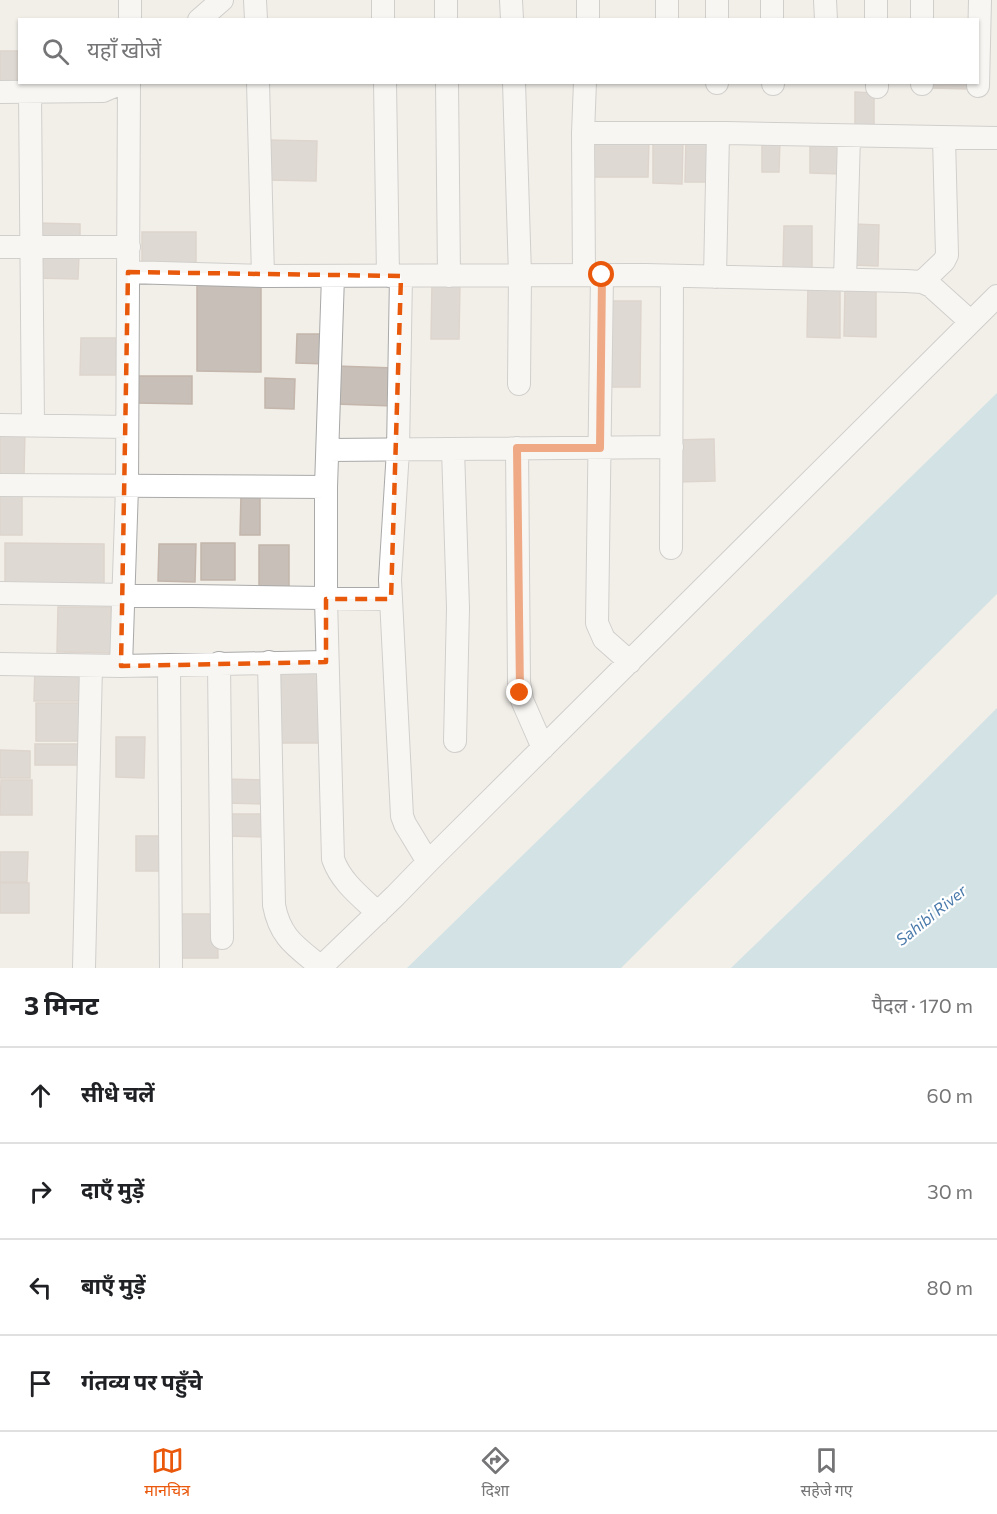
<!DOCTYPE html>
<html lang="hi">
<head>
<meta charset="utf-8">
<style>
  :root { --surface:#fff; --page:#f6f6f6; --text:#202124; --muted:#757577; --line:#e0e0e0; --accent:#ea580c }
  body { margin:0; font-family:Commissioner,"Noto Sans Devanagari",sans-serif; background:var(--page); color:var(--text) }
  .stop { position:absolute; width:18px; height:18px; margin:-14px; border:4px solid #ea580c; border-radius:50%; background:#fff }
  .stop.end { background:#ea580c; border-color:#fff; box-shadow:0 2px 6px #0008 }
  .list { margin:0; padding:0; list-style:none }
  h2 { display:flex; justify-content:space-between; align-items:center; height:78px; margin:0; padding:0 24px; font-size:26px }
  h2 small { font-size:20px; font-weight:400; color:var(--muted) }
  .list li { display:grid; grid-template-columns:39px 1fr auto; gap:18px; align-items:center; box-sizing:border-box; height:96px; padding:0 24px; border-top:2px solid var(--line) }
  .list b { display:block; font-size:22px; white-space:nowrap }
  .list em { font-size:20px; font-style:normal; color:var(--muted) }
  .icon { flex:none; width:33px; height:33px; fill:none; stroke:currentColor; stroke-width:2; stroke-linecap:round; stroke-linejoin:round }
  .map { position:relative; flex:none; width:997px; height:968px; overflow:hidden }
  .search { position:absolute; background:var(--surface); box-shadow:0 2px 4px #0004; left:18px; right:18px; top:18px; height:66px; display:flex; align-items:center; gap:15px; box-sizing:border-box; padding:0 21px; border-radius:0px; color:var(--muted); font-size:22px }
  .sheet { height:462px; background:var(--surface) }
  nav { display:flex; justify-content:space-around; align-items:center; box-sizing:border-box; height:84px; border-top:2px solid var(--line); background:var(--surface); font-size:16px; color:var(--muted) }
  nav a { display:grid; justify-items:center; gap:3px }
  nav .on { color:var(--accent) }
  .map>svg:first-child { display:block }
  .water { fill:#aad3df }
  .building { fill:#c7bfb8; stroke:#c4b6ab; stroke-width:1.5 }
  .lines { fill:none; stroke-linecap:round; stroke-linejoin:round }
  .minor-casing { stroke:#a9a9a9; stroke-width:24 }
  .minor { stroke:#fff; stroke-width:22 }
  .route { stroke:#ea580c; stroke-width:8 }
  .marked { fill:none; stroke:#e8590c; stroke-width:4.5; stroke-dasharray:12 8; stroke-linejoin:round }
  .labels { text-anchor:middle; stroke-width:4.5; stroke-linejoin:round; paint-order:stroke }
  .water-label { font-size:16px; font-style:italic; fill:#4a7aab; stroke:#fff }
</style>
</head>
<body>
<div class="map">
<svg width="997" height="968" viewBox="0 0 997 968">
  <rect width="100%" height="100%" fill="#f2efe9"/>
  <path class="water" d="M997,393V594L621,968H407Z
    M997,708V968H731L899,806Z"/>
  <path class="building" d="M0,51H20V82H0Z
    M931,82H967V89L931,88Z
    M855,92L874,93V129L855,128Z
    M686,139L715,140L714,182H685Z
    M762,139H780L779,172H762Z
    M810,139L841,140V174L810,173Z
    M267,140L317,141L316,181L266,180Z
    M594,140H649L648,177H593Z
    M653,140H683L682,184L653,183Z
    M37,223L80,224V244L36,243Z
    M853,224L879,225L878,266L853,265Z
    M784,226H812V268H783Z
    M142,232H196V263L142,262Z
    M36,254L79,255L78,279L35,278Z
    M197,282H261V372L197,371Z
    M432,282H460L459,339H431Z
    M808,284L840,285V338L807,337Z
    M845,286L876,287V337L844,336Z
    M605,301H641L640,387H604Z
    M297,334H328L327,364L296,363Z
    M81,338H116V375H80Z
    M336,366L394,368L393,406L335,404Z
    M136,376H192V404L136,403Z
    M265,378L295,379L294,409L265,408Z
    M0,431H25L24,476H0Z
    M714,439L715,481L677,482L676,440Z
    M0,492L22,493V535H0Z
    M241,494H260V535H240Z
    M5,543L104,544V591L5,590Z
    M201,543H235V580H201Z
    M159,544H196L195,582L158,581Z
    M259,545H289V593H259Z
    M58,607H111V653L57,652Z
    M35,667L84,668L83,701H34Z
    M281,671H324L323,743H281Z
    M36,703H83V741H36Z
    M116,737H145L144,778L116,777Z
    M35,744H83V765H35Z
    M0,750L30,751V778H0Z
    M225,779L265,780V804L225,803Z
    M1,780H32V815H0Z
    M226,814H267L266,837L226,836Z
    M136,836H163L162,871H136Z
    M0,852H28L27,882H0Z
    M0,883H29V913H0Z
    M176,914H217L218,958H176Z"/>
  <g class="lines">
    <defs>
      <path id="minor" d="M255,0L256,20
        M383,0V20
        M446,0V20
        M511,0L512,20
        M667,0V20
        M717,0V20
        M772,0V20
        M825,0L826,20
        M876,0V20
        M130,20V0
        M199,20L222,0
        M588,20V0
        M922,20V0
        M258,82L263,276
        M385,82L388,276
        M447,82L449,276
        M514,82L520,275L519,384
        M717,82V83
        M773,82V84
        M877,82V87
        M922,84V82
        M978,86L980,0
        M0,92L103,91L124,82
        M30,92L33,425
        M583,133H726L997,138
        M0,247H129
        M128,272L263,276L645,275L906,281L922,282L931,286L971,322
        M584,275L583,133L585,82
        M602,275L597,623L604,639L630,662
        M333,276L326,487V599L333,859C341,882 361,897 378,913
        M401,276L398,450L390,580L391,599L402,816L405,824L428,862
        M715,277L718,133
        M845,280L849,136
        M922,282L944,261L947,255L944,138
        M0,425L127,427
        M517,448L519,682L522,700L543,748
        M453,449L458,608L455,741
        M328,450L672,447
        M0,485L326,487
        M671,548L672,276
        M0,593L391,599
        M269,662L274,905C280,938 297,947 321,967
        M219,663L222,938
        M0,664L121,666L326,662
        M169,665L171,968
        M121,666L127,487L129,82
        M84,968L91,666
        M320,968L395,896L428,862L997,296"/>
    </defs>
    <use href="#minor" class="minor-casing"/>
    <use href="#minor" class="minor"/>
  </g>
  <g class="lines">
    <path class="route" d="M520,693L517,448H600L602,275"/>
  </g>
  <path d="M0 0H997V968H0ZM128,272L401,276L391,599H326V662L121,666Z" fill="#f2efe9" fill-opacity=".55" fill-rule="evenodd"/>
  <path class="marked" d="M128,272L401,276L391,599H326V662L121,666Z"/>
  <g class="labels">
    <g class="water-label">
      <text transform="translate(931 915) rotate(-39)" y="6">Sahibi River</text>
    </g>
  </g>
</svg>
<div class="stop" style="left:602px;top:275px"></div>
<div class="stop end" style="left:520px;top:693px"></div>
<div class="search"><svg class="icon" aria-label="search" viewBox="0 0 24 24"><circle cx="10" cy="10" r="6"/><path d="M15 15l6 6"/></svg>यहाँ खोजें</div>
</div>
<section class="sheet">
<h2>3 मिनट<small>पैदल · 170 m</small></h2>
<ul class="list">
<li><svg class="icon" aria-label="ahead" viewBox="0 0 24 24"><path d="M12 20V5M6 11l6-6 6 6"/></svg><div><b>सीधे चलें</b></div><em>60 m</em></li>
<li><svg class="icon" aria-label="right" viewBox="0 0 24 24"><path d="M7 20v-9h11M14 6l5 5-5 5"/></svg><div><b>दाएँ मुड़ें</b></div><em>30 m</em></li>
<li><svg class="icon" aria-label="left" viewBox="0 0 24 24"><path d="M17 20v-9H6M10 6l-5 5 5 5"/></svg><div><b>बाएँ मुड़ें</b></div><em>80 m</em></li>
<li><svg class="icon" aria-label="arrive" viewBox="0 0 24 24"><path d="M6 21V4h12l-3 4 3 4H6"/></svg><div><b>गंतव्य पर पहुँचे</b></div></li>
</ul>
</section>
<nav>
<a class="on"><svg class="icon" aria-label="map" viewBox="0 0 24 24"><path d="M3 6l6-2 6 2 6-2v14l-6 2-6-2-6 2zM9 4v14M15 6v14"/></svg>मानचित्र</a>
<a><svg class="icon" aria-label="directions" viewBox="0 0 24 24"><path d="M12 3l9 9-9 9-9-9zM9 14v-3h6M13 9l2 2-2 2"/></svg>दिशा</a>
<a><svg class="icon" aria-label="saved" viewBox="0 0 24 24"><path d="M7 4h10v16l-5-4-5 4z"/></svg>सहेजे गए</a>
</nav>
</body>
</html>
